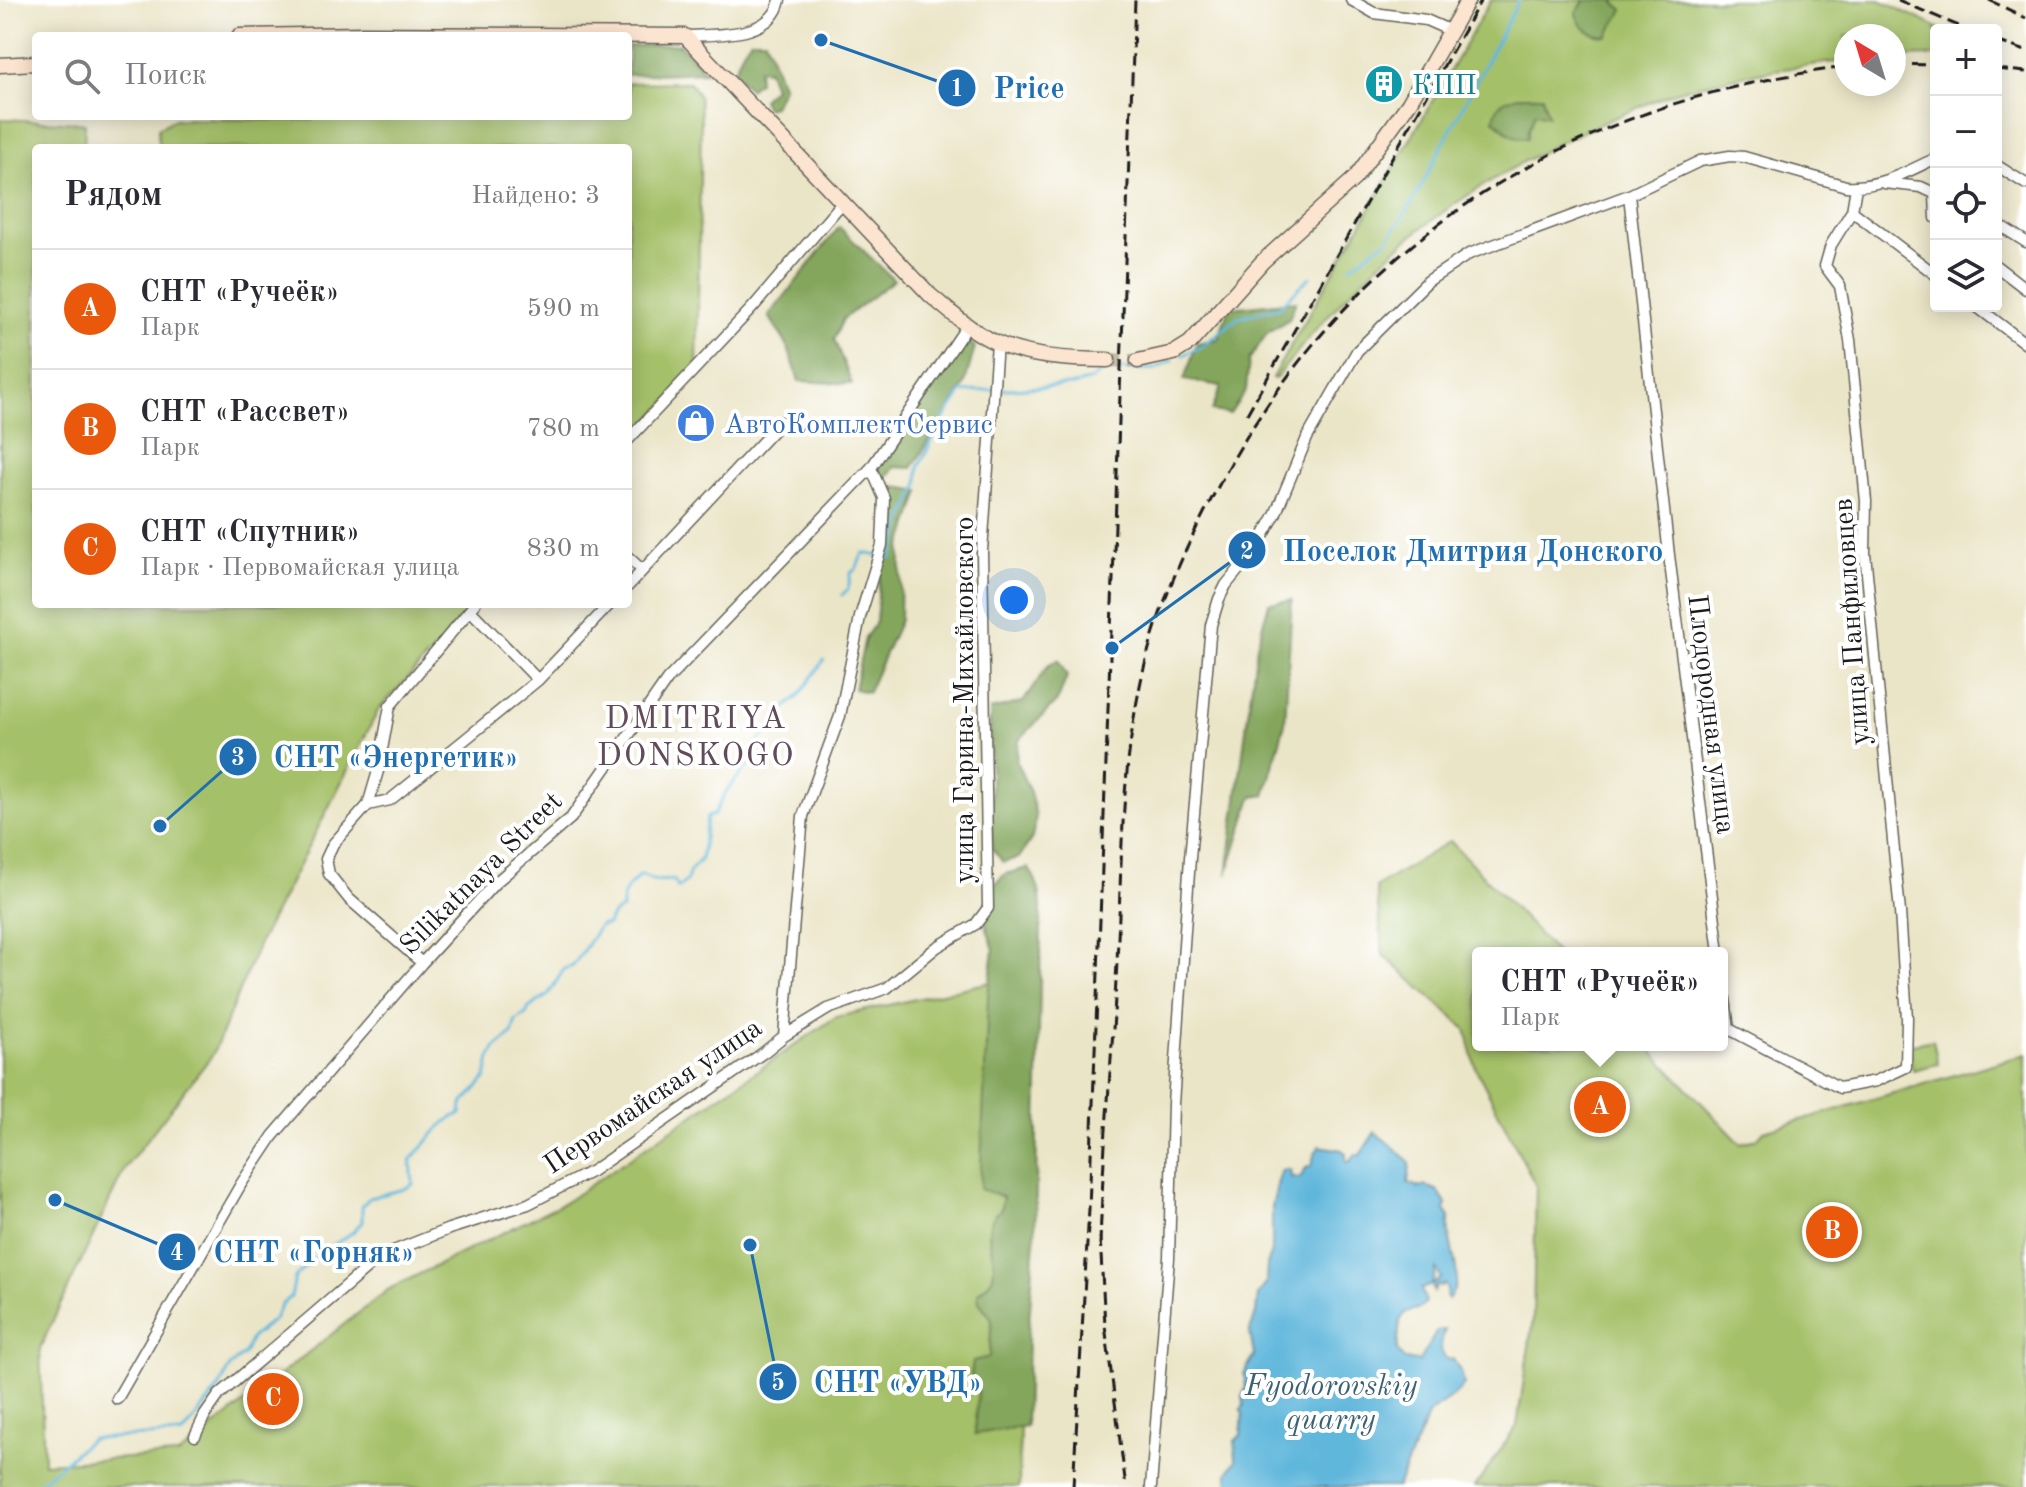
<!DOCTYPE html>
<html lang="ru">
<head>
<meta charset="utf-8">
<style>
  :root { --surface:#fff; --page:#f7f7f7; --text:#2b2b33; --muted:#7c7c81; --line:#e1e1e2; --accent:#ea580c }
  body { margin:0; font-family:"Old Standard TT",serif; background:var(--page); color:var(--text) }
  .controls { position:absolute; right:24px; top:24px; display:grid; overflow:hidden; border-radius:8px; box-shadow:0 4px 20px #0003 }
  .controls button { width:72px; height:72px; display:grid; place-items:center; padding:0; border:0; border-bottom:2px solid var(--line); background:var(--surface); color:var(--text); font:40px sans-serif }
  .compass { position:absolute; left:1834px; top:24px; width:72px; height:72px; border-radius:50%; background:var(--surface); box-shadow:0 4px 20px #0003; rotate:322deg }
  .you { position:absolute; left:1014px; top:600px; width:28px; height:28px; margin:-20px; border:6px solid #fff; border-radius:50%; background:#1a73e8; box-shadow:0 0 0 12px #1a73e833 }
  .badge { display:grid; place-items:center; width:52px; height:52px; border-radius:50%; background:var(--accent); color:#fff; font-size:26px; font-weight:700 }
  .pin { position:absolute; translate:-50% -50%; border:4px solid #fff; box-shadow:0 2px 8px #0006 }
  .popup { position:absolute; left:1472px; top:947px; width:256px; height:104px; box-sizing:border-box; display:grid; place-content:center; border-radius:8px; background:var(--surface); filter:drop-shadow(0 2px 6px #0005); font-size:26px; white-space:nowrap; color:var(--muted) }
  .popup b { font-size:30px; color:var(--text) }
  .popup::after { content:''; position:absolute; left:50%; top:100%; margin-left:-16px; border:16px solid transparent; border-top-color:var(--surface) }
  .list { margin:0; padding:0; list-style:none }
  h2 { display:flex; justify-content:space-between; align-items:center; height:104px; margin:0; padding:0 32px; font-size:34px }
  h2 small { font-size:26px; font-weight:400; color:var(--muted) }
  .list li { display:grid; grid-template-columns:52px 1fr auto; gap:24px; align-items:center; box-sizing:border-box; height:120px; padding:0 32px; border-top:2px solid var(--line) }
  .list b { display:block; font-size:30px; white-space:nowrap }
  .list p { margin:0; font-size:26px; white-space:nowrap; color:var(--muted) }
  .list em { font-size:26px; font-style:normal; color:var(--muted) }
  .icon { flex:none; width:44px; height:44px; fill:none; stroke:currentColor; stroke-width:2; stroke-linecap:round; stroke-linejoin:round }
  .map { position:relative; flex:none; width:2026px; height:1487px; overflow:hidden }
  .search { position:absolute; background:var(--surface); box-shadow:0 4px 20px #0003; left:32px; top:32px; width:600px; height:88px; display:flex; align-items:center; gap:20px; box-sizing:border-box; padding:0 28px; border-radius:8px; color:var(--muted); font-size:30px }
  .panel { position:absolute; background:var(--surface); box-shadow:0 4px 20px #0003; left:32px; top:144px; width:600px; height:464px; border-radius:8px }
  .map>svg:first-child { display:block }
  .green { fill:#a4c067; stroke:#606e42; stroke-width:2; fill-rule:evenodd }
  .forest { fill:#83a65c; stroke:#50613c; stroke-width:2 }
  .water { fill:#60b7dc; stroke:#3e6a7c; stroke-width:2 }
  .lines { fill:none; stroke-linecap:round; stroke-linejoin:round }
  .stream { stroke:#60b7dc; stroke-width:3 }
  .secondary-tunnel { stroke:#c2bda5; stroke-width:14; stroke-dasharray:14 7; stroke-linecap:butt }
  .street-casing { stroke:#646258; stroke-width:13 }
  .secondary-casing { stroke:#646258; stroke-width:17 }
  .street { stroke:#fff; stroke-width:10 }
  .secondary { stroke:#fce5d0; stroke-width:14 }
  .rail { stroke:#1c1c1c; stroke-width:3; stroke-dasharray:12 6; stroke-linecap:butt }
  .labels { text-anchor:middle; stroke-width:8; stroke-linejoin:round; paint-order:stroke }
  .culture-label { font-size:28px; fill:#0d838f; stroke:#fff; text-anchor:start }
  .shop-label { font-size:28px; fill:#366cbe; stroke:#fff; text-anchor:start }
  .street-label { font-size:28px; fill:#1c1c1c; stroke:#fff }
  .water-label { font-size:30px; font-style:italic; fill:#3b6272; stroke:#fff }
  .quarter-label { font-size:32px; letter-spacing:2px; fill:#624c59; stroke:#fff }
  .leader { fill:none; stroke:#1f6fb2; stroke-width:3 }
  .callout-dot { fill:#1f6fb2; stroke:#fff; stroke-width:3 }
  .mark-label { font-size:24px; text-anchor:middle; font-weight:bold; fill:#fff }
  .callout-label { font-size:30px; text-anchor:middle; font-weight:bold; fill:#1f6fb2; stroke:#fff; stroke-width:8; stroke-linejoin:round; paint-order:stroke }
</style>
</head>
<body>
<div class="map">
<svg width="2026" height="1487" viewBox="0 0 2026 1487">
  <rect width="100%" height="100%" fill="#fff"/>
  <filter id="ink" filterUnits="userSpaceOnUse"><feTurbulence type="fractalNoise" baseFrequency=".0125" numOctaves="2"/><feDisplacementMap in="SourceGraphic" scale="16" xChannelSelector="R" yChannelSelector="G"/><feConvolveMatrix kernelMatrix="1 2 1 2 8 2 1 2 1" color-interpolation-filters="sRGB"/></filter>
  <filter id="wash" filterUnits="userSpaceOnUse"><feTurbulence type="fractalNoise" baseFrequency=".006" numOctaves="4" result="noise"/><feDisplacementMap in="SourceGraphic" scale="32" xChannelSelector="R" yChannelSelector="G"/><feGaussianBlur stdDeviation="1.8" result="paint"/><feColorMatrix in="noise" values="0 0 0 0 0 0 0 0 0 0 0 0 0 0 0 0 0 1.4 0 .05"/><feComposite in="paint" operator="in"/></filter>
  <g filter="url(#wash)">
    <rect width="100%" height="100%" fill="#ebe5c7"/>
    <path class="green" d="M1491,0H1585L1576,13C1583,27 1590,36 1608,36L1616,1L1613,0H1880L1942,30H1936V56L1894,57V36H1846V61C1792,66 1738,75 1685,89C1664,95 1643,106 1623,114C1539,148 1442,204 1376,267C1339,301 1307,339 1275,379L1272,378ZM1518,96L1528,98L1547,115L1535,112L1528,130L1501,126L1494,119Z
      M690,82L699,97L701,117L697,370L628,443V148H158V128L175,119L313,120L314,116H628V83Z
      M0,119L85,123L84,148H36V604H477L379,709L259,943L213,1054L125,1168L40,1348L44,1463L178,1455L389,1289L567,1201L836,1017L1026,974L1019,1487H0Z
      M1450,841L1557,953H1478V1045H1646L1741,1144L1758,1138L1764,1131L2026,1054V1487H1475L1517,1426L1533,1320L1536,1186L1476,1069L1466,1029L1383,955L1376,887Z
      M1933,1040L1938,1064L1913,1070L1908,1045Z"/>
    <path class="forest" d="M1585,0H1613L1623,10L1607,36C1592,36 1579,28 1576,13Z
      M751,39H765L783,88L773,106L766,108L762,99L774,88L768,70L759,69L758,82L749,89L734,71L743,50Z
      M679,44L706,72L628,75V46Z
      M1518,96H1542L1548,116L1535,113L1528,130V138C1511,139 1506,131 1494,119C1497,103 1503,100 1518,96Z
      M839,227L894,280L843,319L834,339L852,384L799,381L787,345L769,316Z
      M1296,301L1289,319L1268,332L1249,360L1246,390L1230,414L1212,411L1221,386L1184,380L1197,343L1218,339L1229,308Z
      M964,337L975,347L964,386L912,468L895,467L882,481L877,465Z
      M897,487L920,491L901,549L900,620L868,692L854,689L865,638L876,622L879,583L891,500Z
      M1292,600L1285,723L1265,795L1252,797L1227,875L1257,645L1269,603Z
      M1058,660L1067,676L1058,700L1019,740L1016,761L1030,792L1036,816L1032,838L1019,858L1003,862L992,849L990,710L1023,702L1048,666Z
      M1028,868C1043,886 1041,907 1041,929L1035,1241L1028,1335L1026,1426L975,1434L978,1390L971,1376L973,1361L989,1357L992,1319L979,1302L978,1293C983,1288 989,1284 992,1278C1001,1255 975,1230 1001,1209L1003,1197L980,1189L988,996L994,950L985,922L993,904V886L1005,874Z"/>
    <path class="water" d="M1375,1132C1388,1144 1399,1149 1410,1163L1408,1183L1421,1188L1426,1186L1437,1190L1446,1204L1445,1210L1450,1217C1442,1241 1470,1276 1448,1299L1446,1297L1447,1289L1444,1284L1441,1287L1437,1285L1434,1292L1432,1285L1441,1278L1436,1269L1432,1285L1421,1289L1426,1302L1420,1308L1406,1312L1400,1321L1397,1350L1405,1360L1420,1361L1437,1331L1445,1330C1440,1341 1437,1350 1447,1359H1453L1462,1374L1464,1385L1457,1393L1429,1413L1397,1487H1232L1228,1481V1472L1236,1460L1235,1441L1241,1435L1243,1414L1241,1410L1244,1405L1243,1396L1246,1387L1244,1374L1254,1355L1250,1332L1256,1313L1258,1295L1266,1284L1267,1265L1272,1251V1207L1280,1173L1284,1169H1290L1291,1177L1300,1178L1306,1168L1311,1166L1315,1153L1320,1146L1342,1150L1346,1154V1162H1349L1356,1154L1360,1155Z"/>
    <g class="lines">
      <path class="stream" d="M1351,266L1387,240L1411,205L1519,0
        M1183,355L1201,347L1239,317L1279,307L1310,277
        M842,595L848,589L851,573L856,569L863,553L891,558L904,518L918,486L919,466L941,423L962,392L1073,385L1091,380L1103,370L1155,369L1173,360
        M35,1487L91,1439L183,1434L219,1388L230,1366L244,1354L251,1338L274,1319L281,1305L291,1297L295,1277L317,1256L353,1232L362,1222V1206L369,1198L404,1189L413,1184L411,1160C426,1145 440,1120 461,1114L462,1105L486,1078L490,1058L496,1047L512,1034L516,1020L526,1014L529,1008L548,995L564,969L573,966L600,925H607L613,914L622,909C621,893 629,885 641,875L655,881L674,880L678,888L687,880L690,871L701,859L707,817L714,815L727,790L753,760L754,748L783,710L798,697L824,660"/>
    </g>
  </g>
  <g filter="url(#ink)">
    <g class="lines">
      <path class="secondary-tunnel" d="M1108,360L1138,361"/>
      <defs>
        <path id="street" d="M1351,0L1374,13L1426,20L1451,31
          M685,36C715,34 772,39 780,0
          M1996,165L2026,184
          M1884,183L1921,187L1936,194
          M1935,194L1936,218
          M1629,195L1669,555L1719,953
          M1852,211L1936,275
          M1996,223L2026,242
          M1996,266L2026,289
          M1976,306L2026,344
          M628,440L754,306L842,203
          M628,557L642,570
          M628,586L781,422
          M470,610L538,680
          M368,805L390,800L473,733L538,680L610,604
          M422,963L349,899L329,874L326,859L333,844L368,805L378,771L390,706L475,604
          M1722,977L1729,1029L1840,1088L1876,1081L1906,1067L1907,1018L1900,912L1865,553L1866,501L1850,340L1840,286L1825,266L1831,245L1852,211L1856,187
          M784,1036L828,1009L887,988L937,947L976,924L988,908L982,551L997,343
          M117,1399L241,1184L273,1136L422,963L495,883L571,818L667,680L871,468L967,326
          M195,1436L205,1415L219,1395L381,1256L449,1229L528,1204L592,1171L763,1053L784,1036L803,816L840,716L860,617L882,545L884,498L871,468
          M1151,1487L1169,1258L1173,1104L1190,858L1211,625L1219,599L1226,585L1257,547L1275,515L1307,438L1357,351L1428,281L1469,254L1629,195L1700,161L1730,156L1744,157L1846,186C1879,188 1907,172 1936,158"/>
        <path id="secondary" d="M239,36L364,34L685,36L931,296C952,313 972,332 997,343C1030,358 1073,360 1108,360
          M0,65L36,63
          M1138,361L1174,353L1190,343L1262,262L1355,178L1409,103L1468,0"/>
      </defs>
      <use href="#street" class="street-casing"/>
      <use href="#secondary" class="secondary-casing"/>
      <use href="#street" class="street"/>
      <use href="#secondary" class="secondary"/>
      <path class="rail" d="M1898,0L1968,30
        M1989,0L2026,18
        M1996,41L2026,51
        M1894,64L1936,65
        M1996,69L2026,72
        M1247,414L1481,0
        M1100,1237L1105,1325L1126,1487
        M1100,1245C1103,1143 1114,1041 1118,939C1122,850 1122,769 1141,681C1156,611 1185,547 1219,485C1350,239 1572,100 1846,67
        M1073,1487L1089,1209L1135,0"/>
    </g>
  </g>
  <defs>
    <symbol id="building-disc" viewBox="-11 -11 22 22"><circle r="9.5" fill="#0f9aa8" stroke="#fff"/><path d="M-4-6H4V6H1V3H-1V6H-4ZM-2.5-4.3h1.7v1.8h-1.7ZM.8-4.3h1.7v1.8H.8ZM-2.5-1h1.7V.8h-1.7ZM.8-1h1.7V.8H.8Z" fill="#fff"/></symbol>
    <symbol id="shop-disc" viewBox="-11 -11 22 22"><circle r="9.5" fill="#3f7fe0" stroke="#fff"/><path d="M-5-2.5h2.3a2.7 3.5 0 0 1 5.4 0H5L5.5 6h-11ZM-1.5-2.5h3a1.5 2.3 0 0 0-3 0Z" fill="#fff"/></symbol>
  </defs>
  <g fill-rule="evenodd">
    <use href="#building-disc" x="1362" y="62" width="44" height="44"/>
    <use href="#shop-disc" x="674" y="401" width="44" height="44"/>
  </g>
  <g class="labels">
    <g class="culture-label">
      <text x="1412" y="94">КПП</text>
    </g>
    <g class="shop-label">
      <text x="724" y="433">АвтоКомплектСервис</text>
    </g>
    <g class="street-label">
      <text transform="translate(1850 622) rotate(-94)" y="10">улица Панфиловцев</text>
      <text transform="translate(963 700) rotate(-90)" y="10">улица Гарина-Михайловского</text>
      <text transform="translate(1713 714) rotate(83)" y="10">Плодородная улица</text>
      <text transform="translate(480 872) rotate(-45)" y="10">Silikatnaya Street</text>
      <text transform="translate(652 1095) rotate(-34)" y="10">Первомайская улица</text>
    </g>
    <g class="water-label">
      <text x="1331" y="1395">Fyodorovskiy<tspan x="1331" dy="34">quarry</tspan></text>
    </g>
    <g class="quarter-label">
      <text x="696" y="728">DMITRIYA<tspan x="696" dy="37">DONSKOGO</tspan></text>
    </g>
  </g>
  <path class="leader" d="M821 40L957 88M1112 648L1247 550M160 826L238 757M55 1200L177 1252M750 1245L778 1382"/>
  <g class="callout-dot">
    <circle cx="821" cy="40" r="8"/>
    <circle cx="1112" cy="648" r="8"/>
    <circle cx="160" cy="826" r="8"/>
    <circle cx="55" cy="1200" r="8"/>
    <circle cx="750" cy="1245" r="8"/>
    <circle cx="957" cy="88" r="20"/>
    <circle cx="1247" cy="550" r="20"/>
    <circle cx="238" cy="757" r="20"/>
    <circle cx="177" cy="1252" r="20"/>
    <circle cx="778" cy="1382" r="20"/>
  </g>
  <g class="mark-label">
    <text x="957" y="96">1</text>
    <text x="1247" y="559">2</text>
    <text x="238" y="765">3</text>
    <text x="177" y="1260">4</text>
    <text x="778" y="1390">5</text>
  </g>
  <g class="callout-label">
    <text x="1029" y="98">Price</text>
    <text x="1473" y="561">Поселок Дмитрия Донского</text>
    <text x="396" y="767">СНТ «Энергетик»</text>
    <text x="314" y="1262">СНТ «Горняк»</text>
    <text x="898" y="1392">СНТ «УВД»</text>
  </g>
</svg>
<div class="controls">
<button>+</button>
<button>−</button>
<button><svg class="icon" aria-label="locate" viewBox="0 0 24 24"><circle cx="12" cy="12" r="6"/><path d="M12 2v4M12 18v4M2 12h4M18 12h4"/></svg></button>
<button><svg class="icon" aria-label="layers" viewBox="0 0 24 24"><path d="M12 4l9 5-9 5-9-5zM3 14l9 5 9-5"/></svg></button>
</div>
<svg class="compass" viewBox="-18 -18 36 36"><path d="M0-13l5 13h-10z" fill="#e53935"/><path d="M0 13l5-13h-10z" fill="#7c7c81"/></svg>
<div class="you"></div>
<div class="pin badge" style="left:1600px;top:1107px">A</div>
<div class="popup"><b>СНТ «Ручеёк»</b>Парк</div>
<div class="pin badge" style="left:1832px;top:1232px">B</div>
<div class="pin badge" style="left:273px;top:1399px">C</div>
<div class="search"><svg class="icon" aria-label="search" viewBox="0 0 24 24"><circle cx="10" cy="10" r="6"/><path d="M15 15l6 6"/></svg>Поиск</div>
<section class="panel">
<h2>Рядом<small>Найдено: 3</small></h2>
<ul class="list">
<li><span class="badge">A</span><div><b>СНТ «Ручеёк»</b><p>Парк</p></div><em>590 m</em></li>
<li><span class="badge">B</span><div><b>СНТ «Рассвет»</b><p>Парк</p></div><em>780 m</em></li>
<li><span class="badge">C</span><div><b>СНТ «Спутник»</b><p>Парк · Первомайская улица</p></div><em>830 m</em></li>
</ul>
</section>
</div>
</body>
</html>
